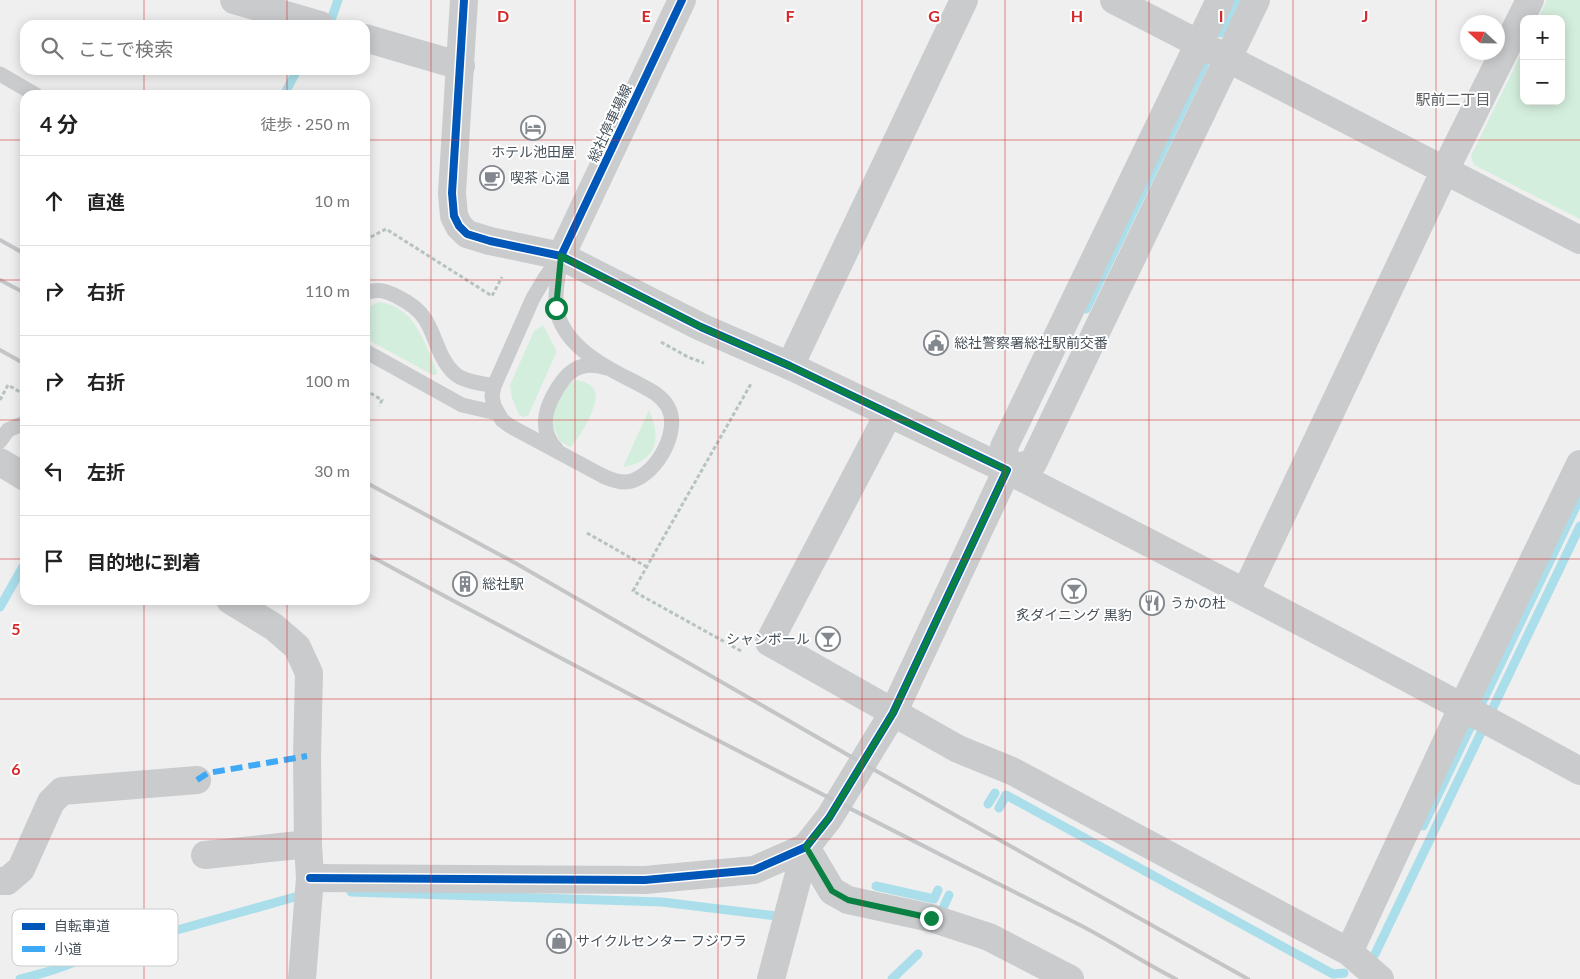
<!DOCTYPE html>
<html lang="ja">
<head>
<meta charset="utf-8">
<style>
  :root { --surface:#fff; --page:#f6f6f6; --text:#222; --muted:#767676; --line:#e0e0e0 }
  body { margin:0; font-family:Lato,"Noto Sans JP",sans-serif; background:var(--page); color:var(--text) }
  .controls { position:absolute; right:15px; top:15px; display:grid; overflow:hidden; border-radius:10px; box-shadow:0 2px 12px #0003 }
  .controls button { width:45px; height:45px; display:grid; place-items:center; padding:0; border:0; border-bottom:1px solid var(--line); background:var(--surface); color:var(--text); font:25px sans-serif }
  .compass { position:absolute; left:1460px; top:15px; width:45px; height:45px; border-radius:50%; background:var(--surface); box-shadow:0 2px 12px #0003; rotate:292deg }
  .stop { position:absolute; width:15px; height:15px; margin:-11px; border:4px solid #0b8043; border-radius:50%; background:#fff }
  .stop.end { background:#0b8043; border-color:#fff; box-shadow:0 1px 5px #0008 }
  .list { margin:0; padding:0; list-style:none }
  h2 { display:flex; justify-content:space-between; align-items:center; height:65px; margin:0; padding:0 20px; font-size:21px }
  h2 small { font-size:16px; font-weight:400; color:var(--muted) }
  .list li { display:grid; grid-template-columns:32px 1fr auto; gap:15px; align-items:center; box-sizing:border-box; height:90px; padding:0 20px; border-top:1px solid var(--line) }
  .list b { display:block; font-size:19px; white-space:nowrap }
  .list em { font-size:16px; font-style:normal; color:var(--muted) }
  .icon { flex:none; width:28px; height:28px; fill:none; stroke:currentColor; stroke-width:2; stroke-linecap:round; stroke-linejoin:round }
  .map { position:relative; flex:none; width:1580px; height:979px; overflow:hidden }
  .search { position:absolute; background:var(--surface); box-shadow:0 2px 12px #0003; left:20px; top:20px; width:350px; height:55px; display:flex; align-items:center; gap:12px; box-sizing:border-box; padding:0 18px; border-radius:15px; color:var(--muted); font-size:19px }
  .panel { position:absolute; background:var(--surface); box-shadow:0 2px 12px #0003; left:20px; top:90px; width:350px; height:515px; border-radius:15px }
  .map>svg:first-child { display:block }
  .green { fill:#d4eedd }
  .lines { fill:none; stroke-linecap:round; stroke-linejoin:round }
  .stream { stroke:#aadeea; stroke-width:9 }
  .path { stroke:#b7c3bf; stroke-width:3; stroke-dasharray:4 2.5; stroke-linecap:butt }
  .service { stroke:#c9cbcd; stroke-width:15 }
  .minor { stroke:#c9cbcd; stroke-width:28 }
  .tertiary { stroke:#c9cbcd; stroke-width:28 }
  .secondary { stroke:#caccce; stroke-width:28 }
  .rail { stroke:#c4c5c7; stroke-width:4 }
  .quiet { stroke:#3fa9f5; stroke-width:6; stroke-dasharray:12 6; stroke-linecap:butt }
  .cycleway-casing { stroke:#fff; stroke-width:11 }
  .cycleway { stroke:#0057b8; stroke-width:8 }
  .route { stroke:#0b8043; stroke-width:6 }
  .grid { fill:none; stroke:#d62828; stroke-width:1; stroke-opacity:0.55 }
  .labels { text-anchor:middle; stroke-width:4; stroke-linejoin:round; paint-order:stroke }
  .street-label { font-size:14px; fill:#47515a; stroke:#fff }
  .poi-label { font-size:14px; fill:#47515a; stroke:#fff; text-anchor:start }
  .neighbourhood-label { font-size:15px; fill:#5b5e62; stroke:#fff }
  .key { fill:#fff; stroke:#c8cbce; stroke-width:1 }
  .key-label { font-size:14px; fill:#47515a }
  .grid-label { font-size:16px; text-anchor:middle; font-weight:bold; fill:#d62828; stroke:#fff; stroke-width:4; stroke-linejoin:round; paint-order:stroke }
</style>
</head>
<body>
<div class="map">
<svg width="1580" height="979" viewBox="0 0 1580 979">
  <rect width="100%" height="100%" fill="#efefef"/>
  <path class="green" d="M1547,0H1580V219L1474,165L1471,156L1524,48V101H1561V19H1538Z
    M379,302C415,306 425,344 437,371L436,375H433L365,338V310L370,306Z
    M543,325L556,350V353L528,416L523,417L519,415L512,398L510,385L534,331Z
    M575,380C583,381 591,383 595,391C600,403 580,439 570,447L560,441L553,426L551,412L561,391Z
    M649,410C662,438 657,462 623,467Z"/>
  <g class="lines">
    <path class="stream" d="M325,25L332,17L338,0
      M1220,33L1236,0
      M284,95L297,70
      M1086,309L1204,65
      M0,607L25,563
      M988,804L995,793
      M999,808L1006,795L1333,974L1344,973
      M1423,826L1580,498
      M876,886L934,899L938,890
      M351,892L662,902L776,916
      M944,906L949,895
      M1375,954L1580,526
      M20,979C44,973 67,967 88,955L295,897
      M892,979L918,954"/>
    <path class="path" d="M365,240L386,229L492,296L502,277
      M661,342L688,357L704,363
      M365,390L382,400L379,406
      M0,400L8,385L25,395
      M587,533L647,567
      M741,651L633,591L752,382"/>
    <path class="service" d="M0,74L36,95
      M561,256C559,272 555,289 556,305C560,344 604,367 635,382C647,389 661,394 668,407C682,432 653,481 625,482C616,482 610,479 603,476L510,426L502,420L494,406L492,396L494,386L533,298L545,278Z
      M365,293C378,288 387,291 398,297C408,302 418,308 425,319C436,336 438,358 454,373C464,382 481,383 494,386
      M365,351L462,405L497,413
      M0,441L8,430L22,424L25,426
      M557,450C541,433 543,415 553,396C565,373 579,359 606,368"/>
    <path class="minor" d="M234,0L320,25
      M1114,0L1580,240
      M365,38L461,66
      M790,366L964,0
      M889,413L769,642L958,749L1012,771L1349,952L1380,979
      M0,462L25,477
      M1007,470C1199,568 1391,667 1580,771
      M1007,470L1033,463L1256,0
      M1007,470L1004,447L1220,0
      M1246,591L1445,170L1530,0
      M230,600L274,627L297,647L309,673L307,756L308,844L310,878L302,979
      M806,847L832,891L848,900L931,918L989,937L1070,979
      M205,855L308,844
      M0,881H7L21,869L51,802L62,791L197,780
      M1349,952L1463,706L1580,464
      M771,979L806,847"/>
    <path class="tertiary" d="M310,878L645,880L754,870L806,847L829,818L893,713L1007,470L790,366L701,327L561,256L490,241L467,234L459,226L454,216L452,193L464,0"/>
    <path class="secondary" d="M561,256L682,0"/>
    <path class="rail" d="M0,240L25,254
      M0,280L25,293
      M0,350L25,364
      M365,482L517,564L862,763L1248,979
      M365,553C600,681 837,803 1076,923C1110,940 1142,962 1176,979"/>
    <path class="quiet" d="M197,780L208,773L307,756"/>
    <defs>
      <path id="cycleway" d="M561,256L682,0
        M310,878L645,880L754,870L806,847L829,818L893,713L1007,470L790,366L701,327L561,256L490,241L467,234L459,226L454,216L452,193L464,0"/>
    </defs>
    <use href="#cycleway" class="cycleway-casing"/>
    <use href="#cycleway" class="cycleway"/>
  </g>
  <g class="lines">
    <path class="route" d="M556,308L561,256L701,327L790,366L1007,470L893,713L829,818L806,847L832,891L848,900L931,918"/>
  </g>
  <path class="grid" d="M144,0V25M287,0V25M431,0V979M575,0V979M718,0V979M862,0V979M1005,0V979M1149,0V979M1293,0V979M1436,0V979M144,70V95M287,70V95M0,140H25M365,140H1580M0,280H25M365,280H1580M0,420H25M365,420H1580M0,559H25M365,559H1580M144,600V979M287,600V979M0,699H1580M0,839H1580"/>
  <defs>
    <symbol id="hotel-ring" viewBox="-11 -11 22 22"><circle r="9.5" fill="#fff" stroke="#82888e" stroke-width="1.5"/><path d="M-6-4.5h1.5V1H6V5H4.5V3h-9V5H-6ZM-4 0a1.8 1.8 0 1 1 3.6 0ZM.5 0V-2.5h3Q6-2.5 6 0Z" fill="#82888e"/></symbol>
    <symbol id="cafe-ring" viewBox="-11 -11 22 22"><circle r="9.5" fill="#fff" stroke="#82888e" stroke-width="1.5"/><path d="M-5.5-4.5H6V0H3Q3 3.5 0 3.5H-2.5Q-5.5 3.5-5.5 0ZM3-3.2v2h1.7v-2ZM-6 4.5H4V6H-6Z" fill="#82888e"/></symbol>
    <symbol id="civic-ring" viewBox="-11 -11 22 22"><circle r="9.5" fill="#fff" stroke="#82888e" stroke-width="1.5"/><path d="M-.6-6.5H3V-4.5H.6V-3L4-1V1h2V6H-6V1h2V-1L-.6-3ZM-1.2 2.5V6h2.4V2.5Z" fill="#82888e"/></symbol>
    <symbol id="building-ring" viewBox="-11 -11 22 22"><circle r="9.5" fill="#fff" stroke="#82888e" stroke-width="1.5"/><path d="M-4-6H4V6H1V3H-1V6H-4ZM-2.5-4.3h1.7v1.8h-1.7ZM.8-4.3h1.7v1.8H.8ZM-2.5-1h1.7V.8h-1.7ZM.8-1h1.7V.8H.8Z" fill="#82888e"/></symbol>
    <symbol id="bar-ring" viewBox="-11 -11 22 22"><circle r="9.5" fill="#fff" stroke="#82888e" stroke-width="1.5"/><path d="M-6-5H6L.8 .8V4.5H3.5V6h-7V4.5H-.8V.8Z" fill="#82888e"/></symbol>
    <symbol id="restaurant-ring" viewBox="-11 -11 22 22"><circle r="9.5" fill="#fff" stroke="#82888e" stroke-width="1.5"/><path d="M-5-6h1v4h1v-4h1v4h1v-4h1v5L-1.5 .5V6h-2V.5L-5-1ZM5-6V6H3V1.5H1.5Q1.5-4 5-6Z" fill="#82888e"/></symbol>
    <symbol id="shop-ring" viewBox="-11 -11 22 22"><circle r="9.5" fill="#fff" stroke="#82888e" stroke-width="1.5"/><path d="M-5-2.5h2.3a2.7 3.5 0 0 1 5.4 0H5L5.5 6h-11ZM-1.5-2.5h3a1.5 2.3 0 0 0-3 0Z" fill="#82888e"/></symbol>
  </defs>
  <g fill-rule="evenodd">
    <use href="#hotel-ring" x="519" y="114" width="28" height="28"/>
    <use href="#cafe-ring" x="478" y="164" width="28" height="28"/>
    <use href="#civic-ring" x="922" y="329" width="28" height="28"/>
    <use href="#building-ring" x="451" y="570" width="28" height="28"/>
    <use href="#bar-ring" x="1060" y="577" width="28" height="28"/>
    <use href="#restaurant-ring" x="1138" y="589" width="28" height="28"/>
    <use href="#bar-ring" x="814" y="625" width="28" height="28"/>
    <use href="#shop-ring" x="545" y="927" width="28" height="28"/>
  </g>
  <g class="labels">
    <g class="street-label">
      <text transform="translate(610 123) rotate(-65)" y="5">総社停車場線</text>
    </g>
    <g class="poi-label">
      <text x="533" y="157" text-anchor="middle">ホテル池田屋</text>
      <text x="510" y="183">喫茶 心温</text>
      <text x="954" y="348">総社警察署総社駅前交番</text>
      <text x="482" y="589">総社駅</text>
      <text x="1170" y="608">うかの杜</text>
      <text x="1074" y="620" text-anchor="middle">炙ダイニング 黒豹</text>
      <text x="810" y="644" text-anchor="end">シャンボール</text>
      <text x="576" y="946">サイクルセンター フジワラ</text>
    </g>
    <g class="neighbourhood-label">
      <text x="1453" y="105">駅前二丁目</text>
    </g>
  </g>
  <rect x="12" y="909" width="166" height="57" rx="8" class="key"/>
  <rect x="22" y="923" width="23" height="7" fill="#0057b8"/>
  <rect x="22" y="946" width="23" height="6" fill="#3fa9f5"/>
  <g class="key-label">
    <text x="54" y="931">自転車道</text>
    <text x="54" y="954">小道</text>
  </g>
  <g class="grid-label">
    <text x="503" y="22">D</text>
    <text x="646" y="22">E</text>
    <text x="790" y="22">F</text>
    <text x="934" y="22">G</text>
    <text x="1077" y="22">H</text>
    <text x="1221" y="22">I</text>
    <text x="1365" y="22">J</text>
    <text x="16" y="635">5</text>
    <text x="16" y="775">6</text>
  </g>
</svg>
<div class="controls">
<button>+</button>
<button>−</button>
</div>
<svg class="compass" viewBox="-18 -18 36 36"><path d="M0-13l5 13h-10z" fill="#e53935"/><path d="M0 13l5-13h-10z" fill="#767676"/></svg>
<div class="stop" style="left:556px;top:308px"></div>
<div class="stop end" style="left:931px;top:918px"></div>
<div class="search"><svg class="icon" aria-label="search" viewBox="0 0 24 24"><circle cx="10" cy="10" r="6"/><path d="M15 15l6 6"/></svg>ここで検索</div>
<section class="panel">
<h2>4 分<small>徒歩 · 250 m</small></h2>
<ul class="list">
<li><svg class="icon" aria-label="ahead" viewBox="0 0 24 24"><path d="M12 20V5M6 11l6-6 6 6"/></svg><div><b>直進</b></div><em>10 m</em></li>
<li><svg class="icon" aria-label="right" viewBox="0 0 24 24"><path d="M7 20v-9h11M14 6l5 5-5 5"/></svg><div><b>右折</b></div><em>110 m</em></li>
<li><svg class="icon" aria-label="right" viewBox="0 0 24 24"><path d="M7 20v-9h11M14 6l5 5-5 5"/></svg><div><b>右折</b></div><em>100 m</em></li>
<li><svg class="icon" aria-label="left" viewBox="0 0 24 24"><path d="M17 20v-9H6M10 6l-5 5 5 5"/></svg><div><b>左折</b></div><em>30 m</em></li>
<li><svg class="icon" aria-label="arrive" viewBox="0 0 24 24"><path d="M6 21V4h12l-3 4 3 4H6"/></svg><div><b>目的地に到着</b></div></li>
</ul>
</section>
</div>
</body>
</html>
